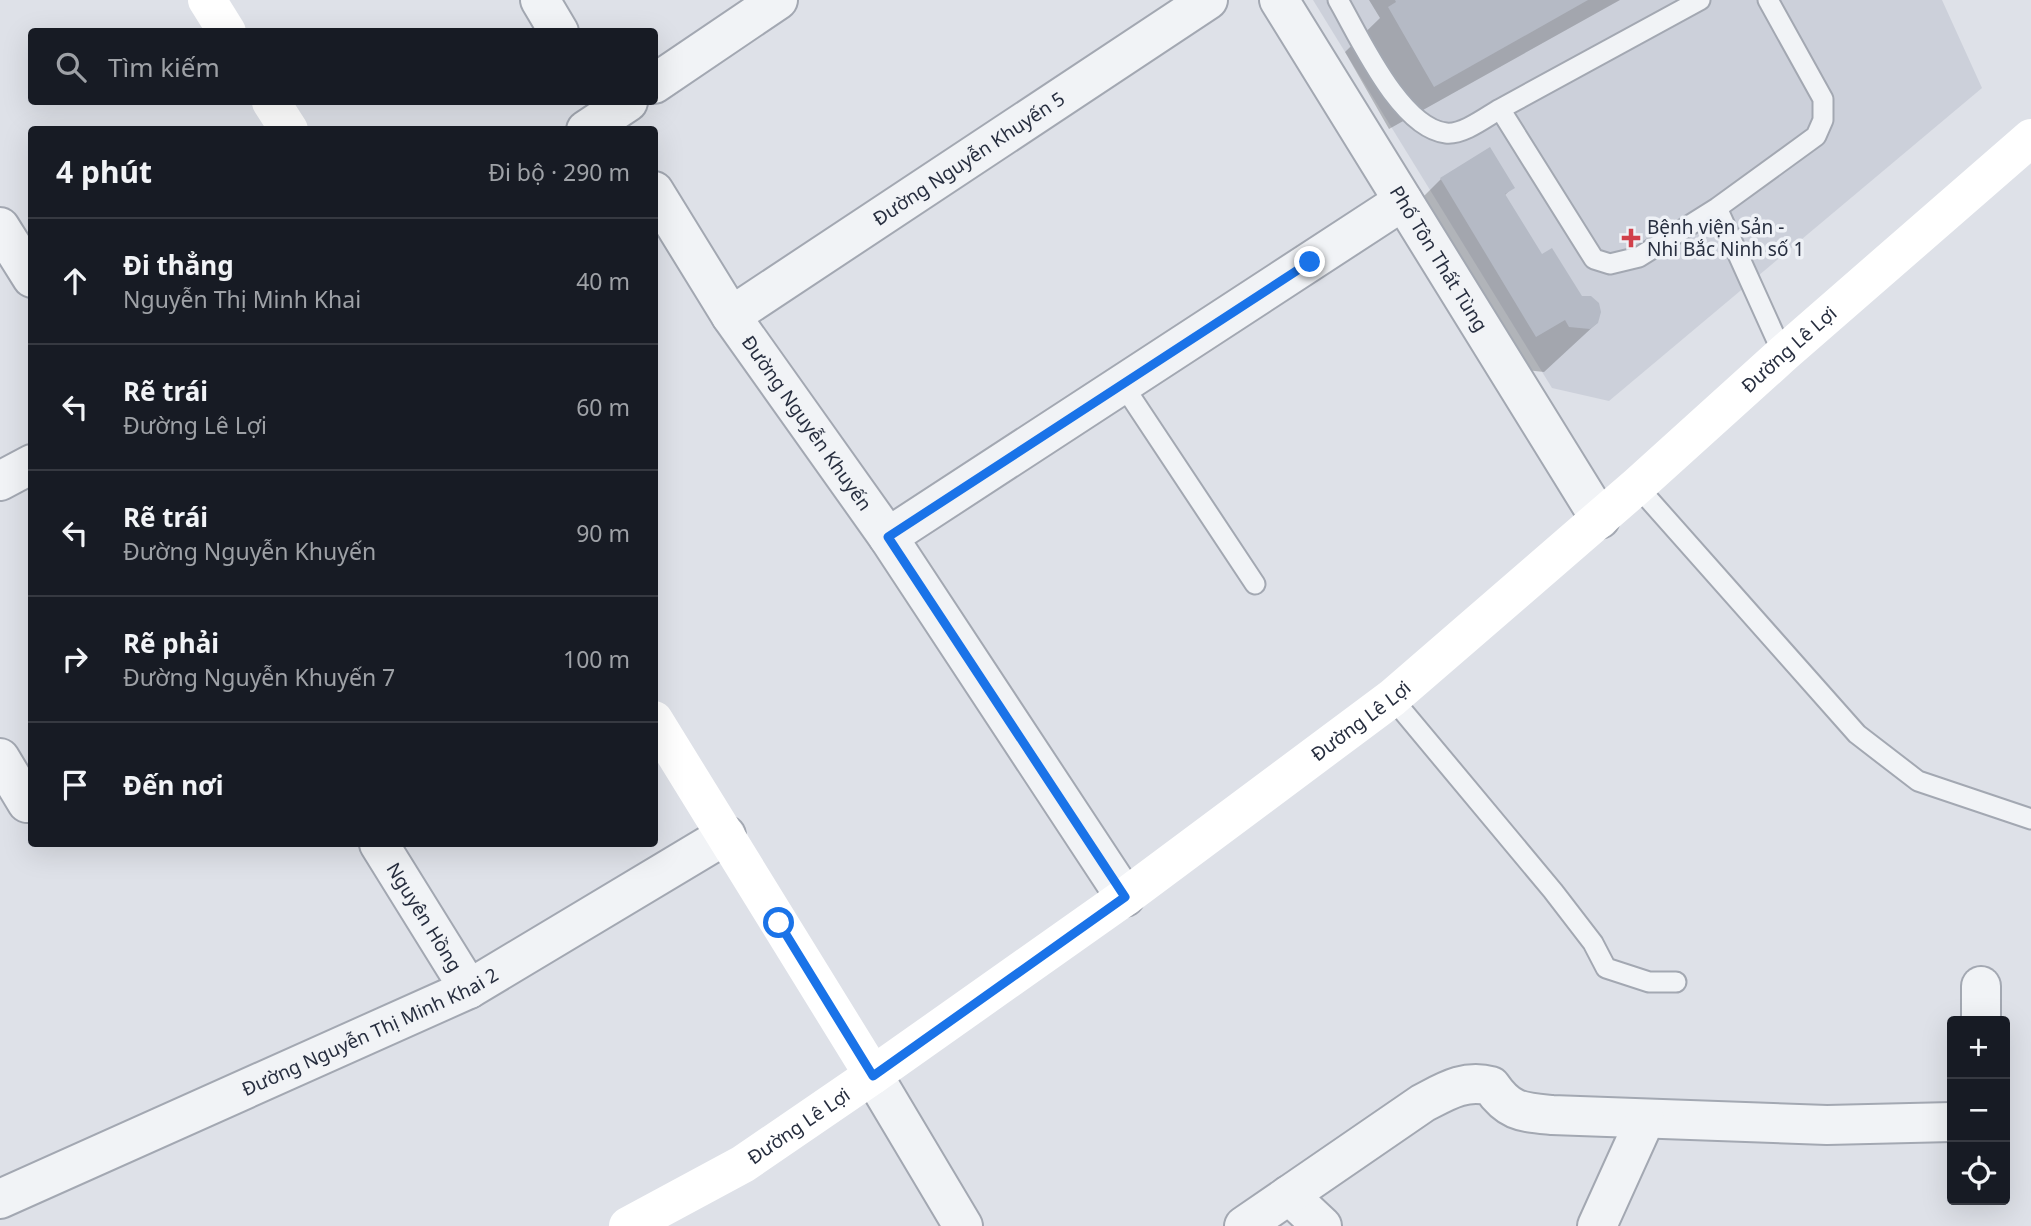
<!DOCTYPE html>
<html lang="vi">
<head>
<meta charset="utf-8">
<style>
  :root { --surface:#171b24; --page:#20242c; --text:#f1f3f6; --muted:#9ea1a6; --line:#363941 }
  body { margin:0; font-family:"Noto Sans",sans-serif; background:var(--page); color:var(--text) }
  .controls { position:absolute; right:21px; bottom:21px; display:grid; overflow:hidden; border-radius:7px; box-shadow:0 7px 28px #0002 }
  .controls button { width:63px; height:63px; display:grid; place-items:center; padding:0; border:0; border-bottom:2px solid var(--line); background:var(--surface); color:var(--text); font:35px sans-serif }
  .stop { position:absolute; width:21px; height:21px; margin:-16px; border:5px solid #1a73e8; border-radius:50%; background:#fff }
  .stop.end { background:#1a73e8; border-color:#fff; box-shadow:0 2px 7px #0008 }
  .list { margin:0; padding:0; list-style:none }
  h2 { display:flex; justify-content:space-between; align-items:center; height:91px; margin:0; padding:0 28px; font-size:30px }
  h2 small { font-size:23px; font-weight:400; color:var(--muted) }
  .list li { display:grid; grid-template-columns:46px 1fr auto; gap:21px; align-items:center; box-sizing:border-box; height:126px; padding:0 28px; border-top:2px solid var(--line) }
  .list b { display:block; font-size:26px; white-space:nowrap }
  .list p { margin:0; font-size:23px; white-space:nowrap; color:var(--muted) }
  .list em { font-size:23px; font-style:normal; color:var(--muted) }
  .icon { flex:none; width:38px; height:38px; fill:none; stroke:currentColor; stroke-width:2; stroke-linecap:round; stroke-linejoin:round }
  .map { position:relative; flex:none; width:2031px; height:1226px; overflow:hidden }
  .search { position:absolute; background:var(--surface); box-shadow:0 7px 28px #0002; left:28px; top:28px; width:630px; height:77px; display:flex; align-items:center; gap:18px; box-sizing:border-box; padding:0 24px; border-radius:7px; color:var(--muted); font-size:26px }
  .panel { position:absolute; background:var(--surface); box-shadow:0 7px 28px #0002; left:28px; top:126px; width:630px; height:721px; border-radius:7px }
  .map>svg:first-child { display:block }
  .built { fill:#ccd0da }
  .shadow { fill:#0003 }
  .building { fill:#b5bac5 }
  .lines { fill:none; stroke-linecap:round; stroke-linejoin:round }
  .service-casing { stroke:#a3a8b2; stroke-width:23 }
  .minor-casing { stroke:#a3a8b2; stroke-width:42 }
  .tertiary-casing { stroke:#a3a8b2; stroke-width:42 }
  .service { stroke:#f1f3f6; stroke-width:19 }
  .minor { stroke:#f1f3f6; stroke-width:38 }
  .tertiary { stroke:#f1f3f6; stroke-width:38 }
  .secondary { stroke:#fff; stroke-width:38 }
  .route { stroke:#1a73e8; stroke-width:9 }
  .poi-dot { fill:#d1404b; stroke:#eef1f6; stroke-width:2.5 }
  .labels { text-anchor:middle; stroke-width:7; stroke-linejoin:round; paint-order:stroke }
  .street-label { font-size:19px; fill:#272e3f; stroke:#eef1f6 }
  .poi-label { font-size:19px; fill:#272e3f; stroke:#eef1f6; text-anchor:start }
</style>
</head>
<body>
<div class="map">
<svg width="2031" height="1226" viewBox="0 0 2031 1226">
  <rect width="100%" height="100%" fill="#dee1e8"/>
  <path class="built" d="M1313,0H1942L1982,88L1609,401L1552,388Z"/>
  <path class="shadow" d="M1369,0H1620L1389,129L1345,52L1380,18Z
    M1441,179L1512,188L1504,196L1542,256L1597,323L1544,372L1526,370L1397,223Z"/>
  <path class="building" d="M1395,0H1588L1434,87L1388,7L1396,2Z
    M1490,147L1515,188L1505,194L1542,254L1552,248L1582,296H1591L1599,303L1601,312L1598,323L1590,329L1569,327L1565,320L1536,337L1440,178Z"/>
  <g class="lines">
    <defs>
      <path id="service" d="M1338,0C1359,36 1400,128 1446,133C1463,135 1486,117 1500,109
        M1700,0L1500,109L1594,259L1610,264L1639,257L1717,208L1816,136L1823,120V99L1768,0
        M1717,208L1783,354
        M1123,385L1255,584
        M1637,486L1857,734L1918,781L2031,819
        M1392,698L1553,891L1593,943L1606,968L1649,982H1676"/>
      <g id="minor">
        <path d="M540,0L559,32"/>
        <path id="s1" d="M1279,0L1600,519"/>
        <path d="M654,84L778,0"/>
        <path d="M586,130L628,102"/>
        <path id="s2" d="M654,191L731,316L888,537L1125,897"/>
        <path d="M0,227L32,278"/>
        <path id="s3" d="M731,316L1208,0"/>
        <path d="M0,481L32,464"/>
        <path d="M888,537L1403,201"/>
        <path d="M0,758L27,803"/>
        <path id="s4" d="M379,844L469,989"/>
        <path d="M1981,986V1021"/>
        <path d="M1289,1195L1322,1226"/>
        <path id="s5" d="M0,1199L469,989L726,835"/>
        <path d="M1244,1226L1423,1103C1446,1091 1465,1079 1491,1086C1509,1112 1521,1112 1552,1115L1827,1125L1952,1122"/>
        <path d="M1597,1226L1645,1120"/>
      </g>
      <path id="tertiary" d="M873,1075L963,1226"/>
    </defs>
    <use href="#service" class="service-casing"/>
    <use href="#minor" class="minor-casing"/>
    <use href="#tertiary" class="tertiary-casing"/>
    <use href="#service" class="service"/>
    <use href="#minor" class="minor"/>
    <use href="#tertiary" class="tertiary"/>
    <g class="secondary">
      <path d="M207,0L227,32"/>
      <path d="M271,102L289,130"/>
      <path d="M654,720L873,1075"/>
      <path id="s6" d="M628,1226L743,1164L873,1075L1125,897L1392,698L1637,486L1783,354L2031,138"/>
    </g>
  </g>
  <g class="lines">
    <path class="route" d="M779,923L873,1076L1125,897L888,537L1310,262"/>
  </g>
  <path class="poi-dot" d="M1627.5 227.5h7v7h7v7h-7v7h-7v-7h-7v-7h7z"/>
  <g class="labels">
    <g class="street-label">
      <text dy="7" stroke="none"><textPath href="#s3" startOffset="285">Đường Nguyễn Khuyến 5</textPath></text>
      <text dy="7" stroke="none"><textPath href="#s1" startOffset="304">Phố Tôn Thất Tùng</textPath></text>
      <text dy="7" stroke="none"><textPath href="#s6" startOffset="1458">Đường Lê Lợi</textPath></text>
      <text dy="7" stroke="none"><textPath href="#s2" startOffset="278">Đường Nguyễn Khuyến</textPath></text>
      <text dy="7" stroke="none"><textPath href="#s6" startOffset="891">Đường Lê Lợi</textPath></text>
      <text dy="7" stroke="none"><textPath href="#s4" startOffset="86">Nguyên Hồng</textPath></text>
      <text dy="7" stroke="none"><textPath href="#s5" startOffset="406">Đường Nguyễn Thị Minh Khai 2</textPath></text>
      <text dy="7" stroke="none"><textPath href="#s6" startOffset="198">Đường Lê Lợi</textPath></text>
    </g>
    <g class="poi-label">
      <text x="1647" y="234">Bệnh viện Sản -<tspan x="1647" dy="22">Nhi Bắc Ninh số 1</tspan></text>
    </g>
  </g>
</svg>
<div class="controls">
<button>+</button>
<button>−</button>
<button><svg class="icon" aria-label="locate" viewBox="0 0 24 24"><circle cx="12" cy="12" r="6"/><path d="M12 2v4M12 18v4M2 12h4M18 12h4"/></svg></button>
</div>
<div class="stop" style="left:779px;top:923px"></div>
<div class="stop end" style="left:1310px;top:262px"></div>
<div class="search"><svg class="icon" aria-label="search" viewBox="0 0 24 24"><circle cx="10" cy="10" r="6"/><path d="M15 15l6 6"/></svg>Tìm kiếm</div>
<section class="panel">
<h2>4 phút<small>Đi bộ · 290 m</small></h2>
<ul class="list">
<li><svg class="icon" aria-label="ahead" viewBox="0 0 24 24"><path d="M12 20V5M6 11l6-6 6 6"/></svg><div><b>Đi thẳng</b><p>Nguyễn Thị Minh Khai</p></div><em>40 m</em></li>
<li><svg class="icon" aria-label="left" viewBox="0 0 24 24"><path d="M17 20v-9H6M10 6l-5 5 5 5"/></svg><div><b>Rẽ trái</b><p>Đường Lê Lợi</p></div><em>60 m</em></li>
<li><svg class="icon" aria-label="left" viewBox="0 0 24 24"><path d="M17 20v-9H6M10 6l-5 5 5 5"/></svg><div><b>Rẽ trái</b><p>Đường Nguyễn Khuyến</p></div><em>90 m</em></li>
<li><svg class="icon" aria-label="right" viewBox="0 0 24 24"><path d="M7 20v-9h11M14 6l5 5-5 5"/></svg><div><b>Rẽ phải</b><p>Đường Nguyễn Khuyến 7</p></div><em>100 m</em></li>
<li><svg class="icon" aria-label="arrive" viewBox="0 0 24 24"><path d="M6 21V4h12l-3 4 3 4H6"/></svg><div><b>Đến nơi</b></div></li>
</ul>
</section>
</div>
</body>
</html>
